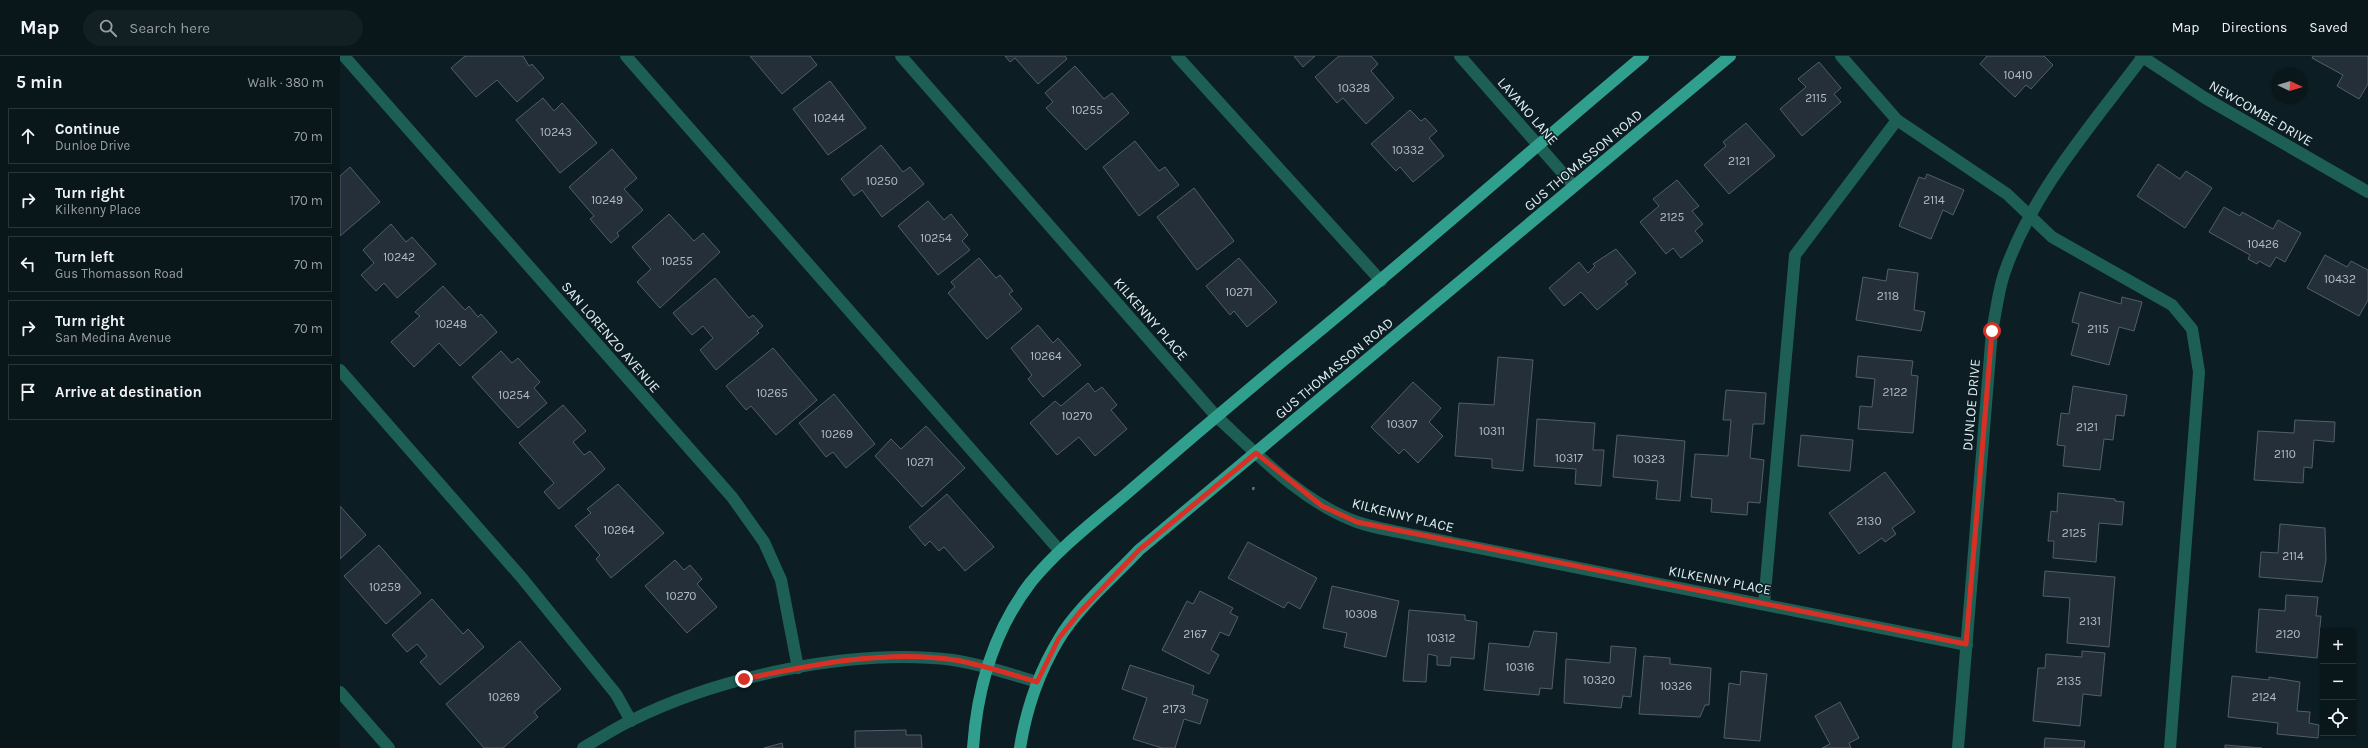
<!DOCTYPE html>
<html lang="en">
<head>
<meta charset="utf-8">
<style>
  :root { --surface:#09161a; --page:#121f23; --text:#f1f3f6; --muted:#999fa2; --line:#293539 }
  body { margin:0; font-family:Karla,sans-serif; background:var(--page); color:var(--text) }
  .controls { position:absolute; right:12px; bottom:12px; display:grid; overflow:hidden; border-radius:0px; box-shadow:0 1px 3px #0004 }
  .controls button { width:36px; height:36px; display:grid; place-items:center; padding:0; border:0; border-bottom:1px solid var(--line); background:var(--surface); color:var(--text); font:20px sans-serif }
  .compass { position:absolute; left:1932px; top:12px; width:36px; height:36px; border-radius:50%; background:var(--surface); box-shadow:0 1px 3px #0004; rotate:94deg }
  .stop { position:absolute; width:12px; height:12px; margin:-9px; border:3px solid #d93025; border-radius:50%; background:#fff }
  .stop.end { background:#d93025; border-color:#fff; box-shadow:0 1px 4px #0008 }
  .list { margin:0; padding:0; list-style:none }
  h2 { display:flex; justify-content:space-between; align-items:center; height:52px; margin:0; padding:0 16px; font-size:17px }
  h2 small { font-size:13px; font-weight:400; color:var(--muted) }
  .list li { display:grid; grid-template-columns:26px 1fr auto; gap:12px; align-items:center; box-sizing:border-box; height:56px; margin:0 8px 8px; padding:0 8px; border:1px solid var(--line); border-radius:0px }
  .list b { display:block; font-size:15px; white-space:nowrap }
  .list p { margin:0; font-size:13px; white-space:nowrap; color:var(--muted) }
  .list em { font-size:13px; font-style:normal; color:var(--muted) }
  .icon { flex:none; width:22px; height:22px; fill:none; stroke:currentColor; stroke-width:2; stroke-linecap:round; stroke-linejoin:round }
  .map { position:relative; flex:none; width:2028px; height:692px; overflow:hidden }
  header { display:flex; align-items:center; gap:24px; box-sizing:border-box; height:56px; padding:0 20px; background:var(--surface); border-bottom:1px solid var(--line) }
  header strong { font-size:19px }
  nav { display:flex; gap:22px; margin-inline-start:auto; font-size:14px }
  .search { width:280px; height:36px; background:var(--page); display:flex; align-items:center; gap:10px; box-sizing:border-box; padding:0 14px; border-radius:22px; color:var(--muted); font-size:15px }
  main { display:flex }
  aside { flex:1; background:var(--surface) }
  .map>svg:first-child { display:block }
  .building { fill:#242f3a; stroke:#525e6b }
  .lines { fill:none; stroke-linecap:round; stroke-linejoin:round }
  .path { stroke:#5f6e73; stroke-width:2.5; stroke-dasharray:3 2; stroke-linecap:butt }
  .minor { stroke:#1e5f55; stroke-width:12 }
  .major { stroke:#309f8e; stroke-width:12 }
  .route { stroke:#d93025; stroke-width:5 }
  .labels { text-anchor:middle; stroke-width:3; stroke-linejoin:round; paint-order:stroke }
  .number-label { font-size:12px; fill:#b1bdc2 }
  .street-label { font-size:14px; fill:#e0ecef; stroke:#0c1e23 }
</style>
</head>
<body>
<header>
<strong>Map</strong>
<div class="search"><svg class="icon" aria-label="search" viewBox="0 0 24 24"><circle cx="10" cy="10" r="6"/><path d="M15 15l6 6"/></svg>Search here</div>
<nav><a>Map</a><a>Directions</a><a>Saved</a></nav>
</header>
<main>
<aside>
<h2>5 min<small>Walk · 380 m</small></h2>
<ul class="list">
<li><svg class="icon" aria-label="ahead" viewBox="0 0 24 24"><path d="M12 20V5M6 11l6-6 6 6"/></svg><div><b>Continue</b><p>Dunloe Drive</p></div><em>70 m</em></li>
<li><svg class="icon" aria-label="right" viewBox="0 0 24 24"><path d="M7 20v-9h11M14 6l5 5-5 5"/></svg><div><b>Turn right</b><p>Kilkenny Place</p></div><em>170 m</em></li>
<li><svg class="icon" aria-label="left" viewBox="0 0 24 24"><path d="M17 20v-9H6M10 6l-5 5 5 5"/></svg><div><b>Turn left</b><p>Gus Thomasson Road</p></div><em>70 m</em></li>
<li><svg class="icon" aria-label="right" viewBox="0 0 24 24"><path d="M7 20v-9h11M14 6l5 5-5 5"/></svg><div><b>Turn right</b><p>San Medina Avenue</p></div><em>70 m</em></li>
<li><svg class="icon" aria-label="arrive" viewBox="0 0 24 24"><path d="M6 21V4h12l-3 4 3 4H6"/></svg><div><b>Arrive at destination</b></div></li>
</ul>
</aside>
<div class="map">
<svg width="2028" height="692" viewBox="0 0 2028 692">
  <rect width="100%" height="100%" fill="#0c1e23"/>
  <path class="building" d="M125,0H183L189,10L192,8L204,22L177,46L157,24L136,41L111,12Z
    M410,0H470L477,9L442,38Z
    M665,0H725L727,3L698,28L675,2L670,6Z
    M954,0H975L963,11Z
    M999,0H1031L1038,8L1031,15L1054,42L1026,68L1003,42L997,47L975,21Z
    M1647,0H1704L1713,9L1691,33L1686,29L1675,41L1640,8Z
    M1973,0H2028V28L2019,43L1997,30L2003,19L1972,2Z
    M1479,6L1501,32L1494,38L1501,46L1462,80L1440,53L1466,31L1458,23Z
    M735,10L764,43L772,37L789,57L746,94L706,52L713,46L705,37Z
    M490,25L526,72L488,99L453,53Z
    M203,42L214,55L222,47L257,87L220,117L176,64Z
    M1070,54L1081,65L1085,62L1097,75L1089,82L1104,100L1073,126L1060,111L1056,115L1031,88Z
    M1406,67L1435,100L1389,138L1364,109L1386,90L1383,86Z
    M795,85L819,115L825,111L839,129L799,160L763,111Z
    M541,89L563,116L570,111L584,128L542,161L522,134L514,140L501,123Z
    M272,93L297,122L284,133L303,154L277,177L279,180L271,187L250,163L254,160L229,131Z
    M1818,108L1840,123L1846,115L1872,132L1845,172L1797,140Z
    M10,111L40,146L0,180V120Z
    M1587,118L1624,134L1613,159L1603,154L1591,183L1559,170L1579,121L1585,123Z
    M1337,124L1359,150L1352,155L1363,168L1355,175L1363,185L1341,202L1333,192L1326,198L1300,166L1319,150L1313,143Z
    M854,132L894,185L857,214L817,161Z
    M588,145L604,164L611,158L628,179L622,185L630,194L598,219L558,170Z
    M1884,151L1900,160L1902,156L1933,173L1938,164L1961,177L1945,206L1936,201L1930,211L1919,205L1917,208L1908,203L1910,199L1869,176Z
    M329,158L354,185L363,177L380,196L320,252L297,226L311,213L292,191Z
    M51,168L66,186L72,181L96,208L57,242L44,227L36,235L21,219L34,207L23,194Z
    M1276,193L1296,217L1285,226L1288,228L1257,254L1241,236L1224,250L1209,232L1239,206L1248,217L1255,210L1253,208Z
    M1985,199L2007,211L2011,205L2028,214V244L2019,260L1967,232Z
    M639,202L656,222L660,219L673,235L669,238L682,253L647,283L608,237L615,231L611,226Z
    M899,202L937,246L907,271L894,255L890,259L866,230Z
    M1548,213L1578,217L1574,254L1585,256L1581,275L1516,264L1523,221L1546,225Z
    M375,222L409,262L413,259L423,270L417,275L419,277L376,314L360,294L373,282L363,270L352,279L333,257Z
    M103,230L125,254L129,250L138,261L141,258L157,276L120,310L99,287L74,311L51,286L80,260L75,256Z
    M1740,236L1781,248L1782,241L1802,246L1794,275L1779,271L1769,309L1731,299L1739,268L1732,266Z
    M698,269L713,287L718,282L741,309L703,341L688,323L692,319L671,292Z
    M433,292L477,344L436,379L411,350L406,354L386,330Z
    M161,295L172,307L178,302L200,326L194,332L207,347L178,372L132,321Z
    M1518,300L1573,305L1571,319L1578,320L1573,377L1518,373L1520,350L1532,351L1535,323L1516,321Z
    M1158,301L1193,304L1183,415L1152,412V403L1115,400L1119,347L1154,349Z
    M1073,326L1101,352L1089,366L1103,380L1078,407L1064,393L1059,398L1031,371Z
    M748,327L755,336L762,331L777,349L771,354L787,373L755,400L739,381L717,399L690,367L715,345L721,350Z
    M1733,330L1787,339L1784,360L1776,359L1773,384L1764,383L1760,414L1723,410L1725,390L1717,389L1721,357L1729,358Z
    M1386,334L1426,337L1424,368H1413L1410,402L1424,404L1420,447L1408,446L1407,459L1371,456L1372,443L1351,441L1355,398L1388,400L1391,364H1383Z
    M494,338L535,388L506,412L493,396L486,401L459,367Z
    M223,349L246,375L233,386L244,399L250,395L265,413L219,453L204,436L214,427L179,387Z
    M1197,363L1255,367L1253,394H1264L1261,430L1235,428L1236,413L1194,410Z
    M1955,364L1995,366L1994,386L1974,384L1972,412L1964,411L1963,427L1914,424L1918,375L1954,377Z
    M586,370L625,412L582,451L535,400L551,383L561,393Z
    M1277,379L1345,385L1340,445L1316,443L1318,425L1273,421Z
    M1461,379L1513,384L1510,415L1458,410Z
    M1545,416L1575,456L1552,472L1556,478L1545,486L1542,482L1519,498L1489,457Z
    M278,428L324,477L271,522L256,503L260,499L235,470L251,457L247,453Z
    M1718,437L1775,443V445L1784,446L1782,469L1759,467L1756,506L1713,502L1714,485H1708L1711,455L1717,456Z
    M607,438L654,491L625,515L604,491L599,495L590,485L585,490L569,471Z
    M0,450L26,479L0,503Z
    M1940,468L1985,472L1986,504L1982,526L1919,521L1921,496L1938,497Z
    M908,486L977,522L960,553L948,546L944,552L888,522Z
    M39,489L81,537L46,568L4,520Z
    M335,504L344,514L350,509L362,523L357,528L377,551L347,577L305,530Z
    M1705,515L1775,521L1769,591L1727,587L1730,542L1703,540Z
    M992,530L1059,545L1046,601L1004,591L1007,577L983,572Z
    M860,535L893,552L890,557L898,561L889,580L880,576L871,594L879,599L869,618L822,594L847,545L853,548Z
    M1946,539L1978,541L1976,560H1981L1977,602L1916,596L1919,553L1945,555Z
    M92,543L123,578L128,573L144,591L100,629L80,606L87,600L77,588L67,596L52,579Z
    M1069,554L1125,559V564L1137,566L1134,603L1111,601L1110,610L1097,609V600L1088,598L1086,626L1063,625Z
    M1194,575L1217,577L1212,633L1200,632L1199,639L1144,634L1149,587L1189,591Z
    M180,585L221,633L194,656L198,661L163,692H144L106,648Z
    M1271,590L1296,592L1291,641L1283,640L1281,652L1224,647L1226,603L1270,607Z
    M1742,595L1765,597L1761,640L1743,638L1740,670L1693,665L1698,612H1705L1706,598L1742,601Z
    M1304,600L1330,602V608L1371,612L1369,649H1365L1360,661L1299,658Z
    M790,609L854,630L852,638L868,644L860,668L844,663L835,692H822L793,683L807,642L782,633Z
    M1401,615L1427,618L1420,685L1384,682L1389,627L1400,629Z
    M1892,620L1929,624V621L1960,626L1957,655L1970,656L1969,667L1979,669L1978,682L1937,678L1938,667L1888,661Z
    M1500,646L1519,682L1509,687L1511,692H1482L1490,688L1475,660Z
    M566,674V679H581L582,692H515V675Z
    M1705,682L1745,685L1744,692H1704Z
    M442,687L443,692H424Z
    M1885,689L1922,692H1885Z"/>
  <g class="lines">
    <path class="path" d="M913,434L914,429"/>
    <path class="minor" d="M4,0L392,441L424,486L441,524L458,612
      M286,0L720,495
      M561,0L876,360C918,399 962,446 1017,466C1034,472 1055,475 1073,479L1627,589
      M837,0L1041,225
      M1120,0L1234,130
      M1501,0L1557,64L1667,138L1712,181L1832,249L1852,273L1859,316L1830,692
      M1801,0L1865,42L2028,136
      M0,314L182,522L276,638L291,665
      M1424,548L1455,199L1557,64
      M0,636L49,692
      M243,692C258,683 274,673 290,665C380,620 512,592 613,604C641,608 670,618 697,626
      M1618,692L1652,275C1656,257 1658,236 1664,218C1692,136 1751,70 1802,2"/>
    <path class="major" d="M633,692C637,633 654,574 691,526C718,493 753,466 785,439C838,393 891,348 944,304C1066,205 1183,101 1303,0
      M680,692C686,654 699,616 719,583C737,552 775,520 799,494L1390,0"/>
  </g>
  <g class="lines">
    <path class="route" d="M404,623C471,609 547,593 615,604C643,609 670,618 697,626L719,582L740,556L799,494L916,397L982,450L1017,466L1626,588L1652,275"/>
  </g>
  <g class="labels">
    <g class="number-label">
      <text x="1678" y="23">10410</text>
      <text x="1014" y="36">10328</text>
      <text x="1476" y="46">2115</text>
      <text x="747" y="58">10255</text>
      <text x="489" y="66">10244</text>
      <text x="216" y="80">10243</text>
      <text x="1068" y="98">10332</text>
      <text x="1399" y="109">2121</text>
      <text x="542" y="129">10250</text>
      <text x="267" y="148">10249</text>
      <text x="1594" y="148">2114</text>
      <text x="1332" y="165">2125</text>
      <text x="596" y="186">10254</text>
      <text x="1923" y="192">10426</text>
      <text x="59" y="205">10242</text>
      <text x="337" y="209">10255</text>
      <text x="2000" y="227">10432</text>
      <text x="899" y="240">10271</text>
      <text x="1548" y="244">2118</text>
      <text x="111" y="272">10248</text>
      <text x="1758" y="277">2115</text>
      <text x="706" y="304">10264</text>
      <text x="1555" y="340">2122</text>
      <text x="432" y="341">10265</text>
      <text x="174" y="343">10254</text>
      <text x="737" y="364">10270</text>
      <text x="1062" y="372">10307</text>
      <text x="1747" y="375">2121</text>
      <text x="1152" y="379">10311</text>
      <text x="497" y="382">10269</text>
      <text x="1945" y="402">2110</text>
      <text x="1229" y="406">10317</text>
      <text x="1309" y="407">10323</text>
      <text x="580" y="410">10271</text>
      <text x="1529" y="469">2130</text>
      <text x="279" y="478">10264</text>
      <text x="1734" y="481">2125</text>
      <text x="1953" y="504">2114</text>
      <text x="45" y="535">10259</text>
      <text x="341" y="544">10270</text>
      <text x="1021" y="562">10308</text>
      <text x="1750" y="569">2131</text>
      <text x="855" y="582">2167</text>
      <text x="1948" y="582">2120</text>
      <text x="1101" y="586">10312</text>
      <text x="1180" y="615">10316</text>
      <text x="1259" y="628">10320</text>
      <text x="1729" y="629">2135</text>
      <text x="1336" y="634">10326</text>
      <text x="164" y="645">10269</text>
      <text x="1924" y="645">2124</text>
      <text x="834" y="657">2173</text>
    </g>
    <g class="street-label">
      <text transform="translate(1188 55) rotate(49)" y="5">LAVANO LANE</text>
      <text transform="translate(1921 57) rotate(30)" y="5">NEWCOMBE DRIVE</text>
      <text transform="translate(1243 104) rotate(-40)" y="5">GUS THOMASSON ROAD</text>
      <text transform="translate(811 263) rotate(49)" y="5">KILKENNY PLACE</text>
      <text transform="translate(271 281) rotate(49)" y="5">SAN LORENZO AVENUE</text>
      <text transform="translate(994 312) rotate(-40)" y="5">GUS THOMASSON ROAD</text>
      <text transform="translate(1631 349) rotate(-85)" y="5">DUNLOE DRIVE</text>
      <text transform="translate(1063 459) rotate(14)" y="5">KILKENNY PLACE</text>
      <text transform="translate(1380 524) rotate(11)" y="5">KILKENNY PLACE</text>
    </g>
  </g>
</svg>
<div class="controls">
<button>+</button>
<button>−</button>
<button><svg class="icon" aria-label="locate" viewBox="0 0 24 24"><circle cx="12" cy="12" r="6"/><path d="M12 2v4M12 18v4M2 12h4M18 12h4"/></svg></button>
</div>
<svg class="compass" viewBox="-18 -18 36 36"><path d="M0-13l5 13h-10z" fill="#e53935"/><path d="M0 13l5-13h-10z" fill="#999fa2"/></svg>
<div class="stop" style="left:1652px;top:275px"></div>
<div class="stop end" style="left:404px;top:623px"></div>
</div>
</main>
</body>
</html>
